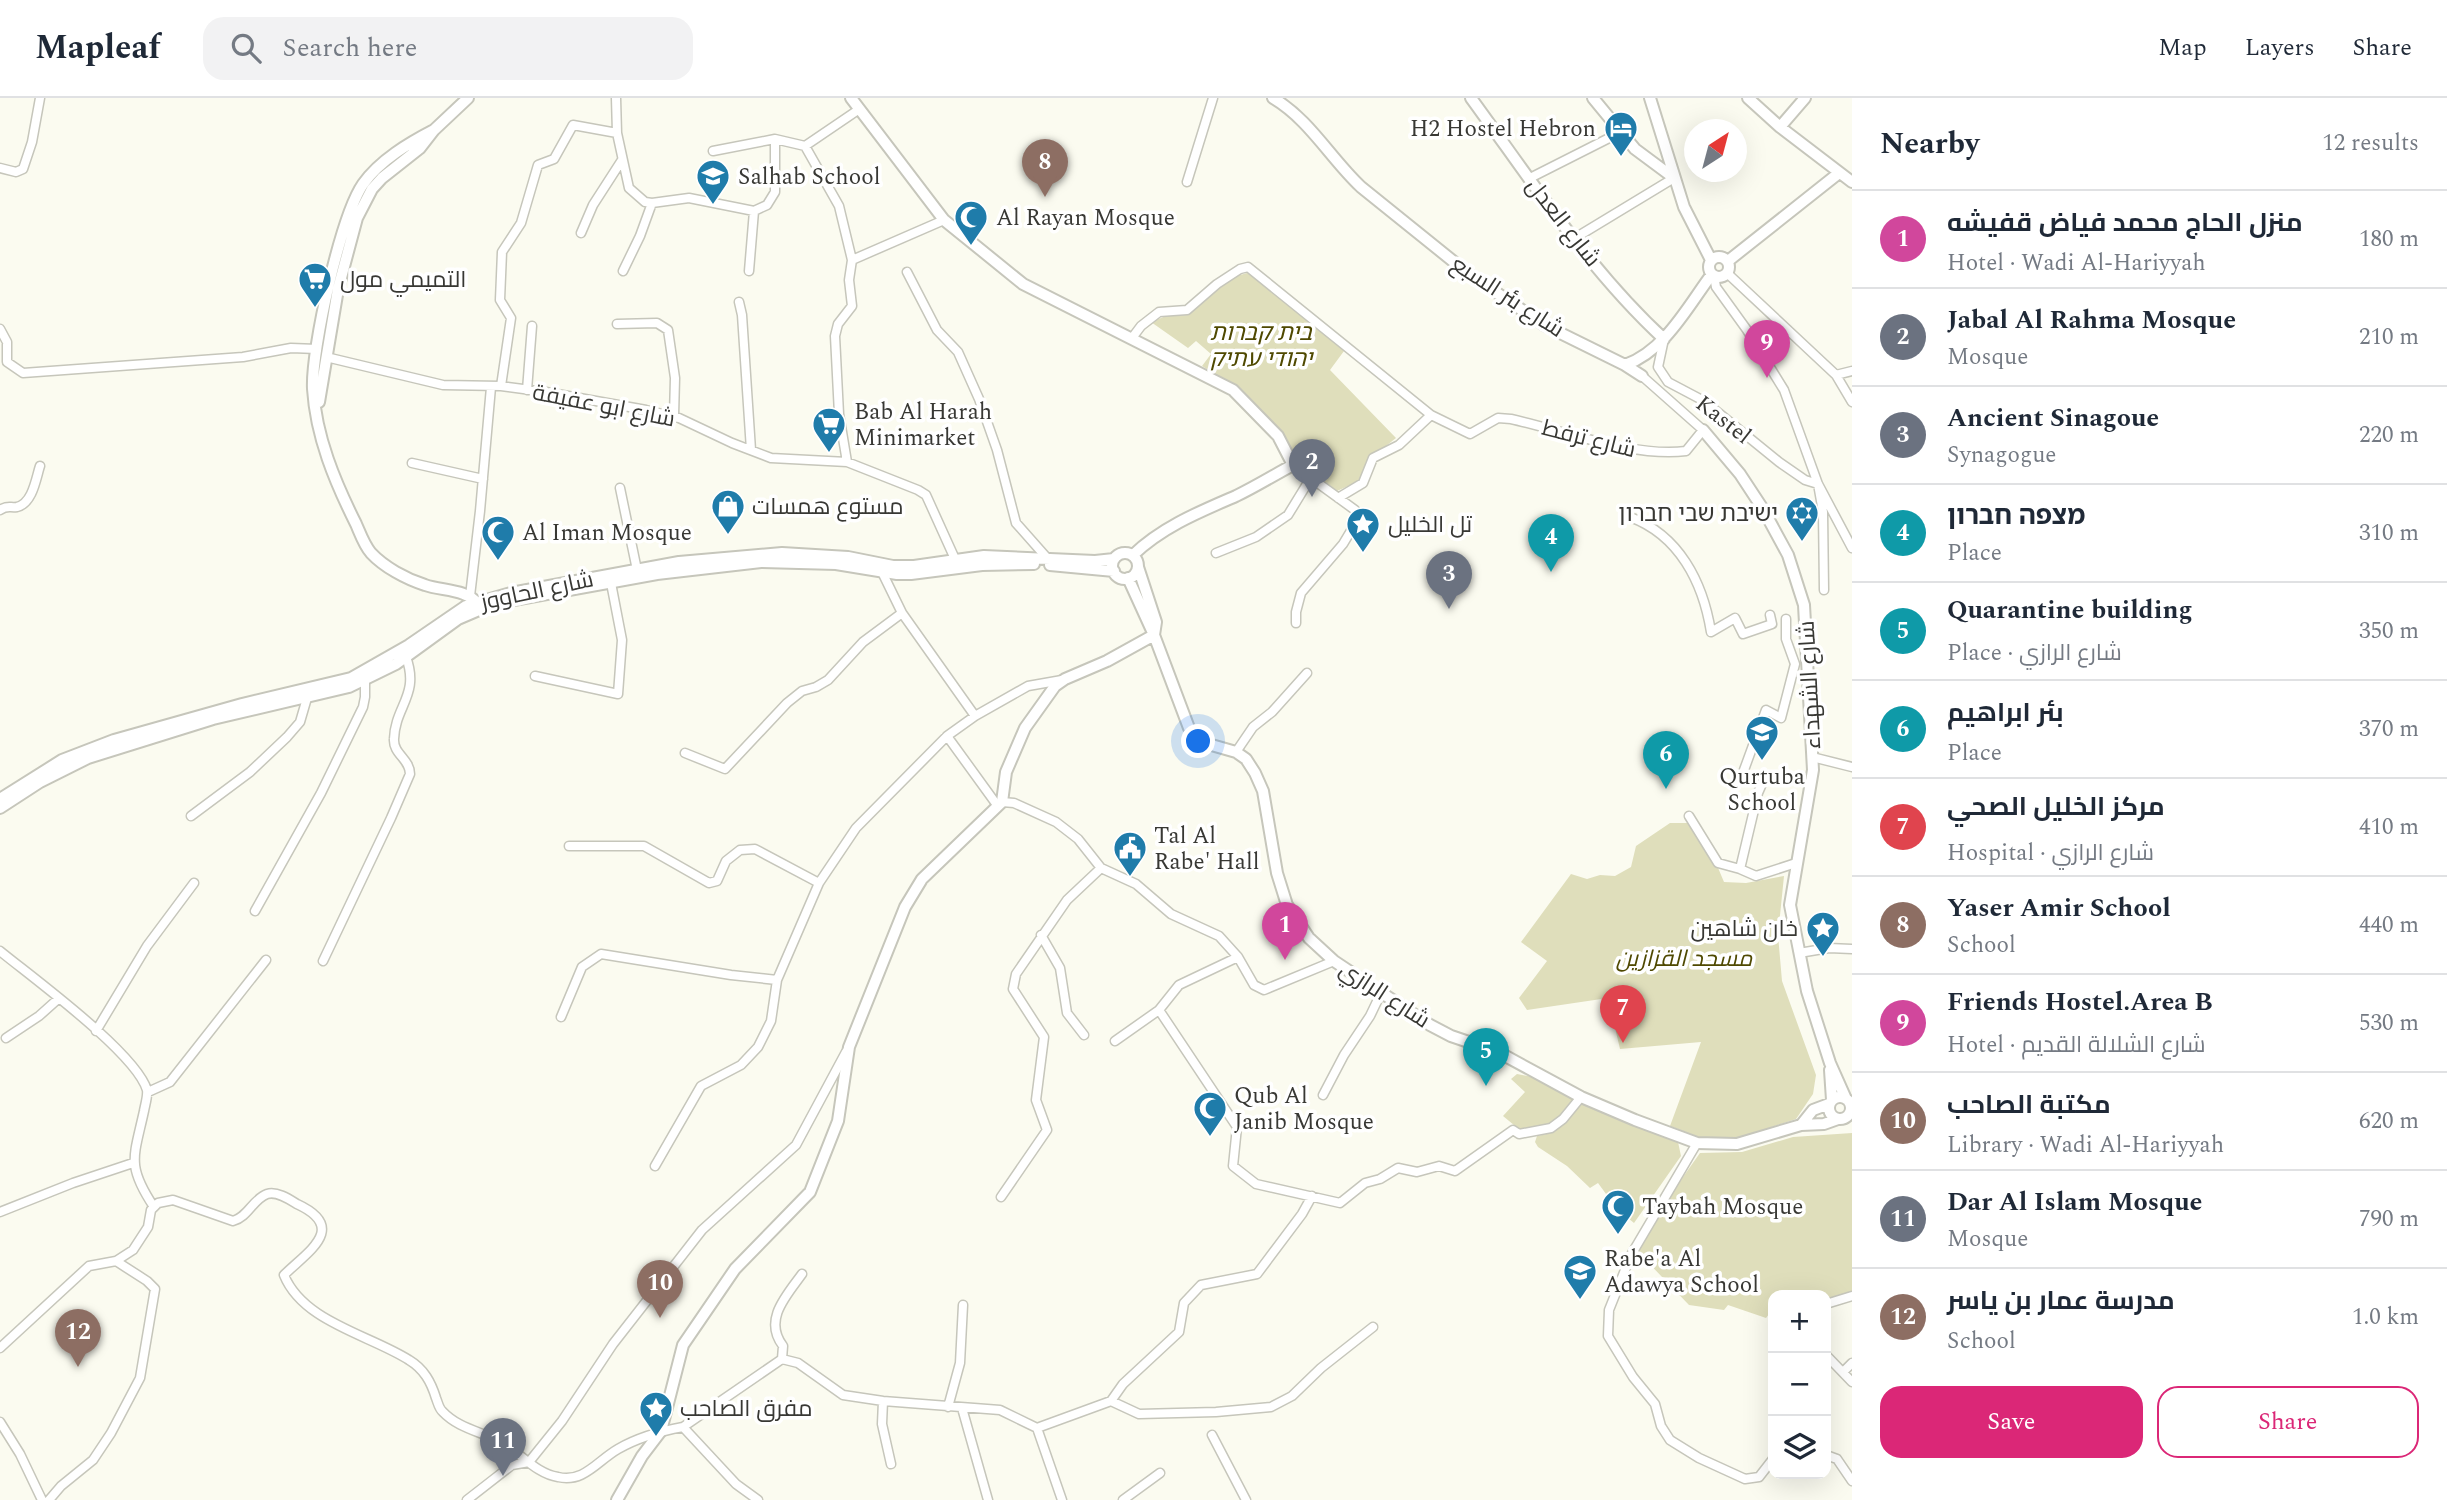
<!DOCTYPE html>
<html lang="en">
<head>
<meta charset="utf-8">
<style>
  :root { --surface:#fff; --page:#f2f2f3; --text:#1f2937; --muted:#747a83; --line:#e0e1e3; --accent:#db2777 }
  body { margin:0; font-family:Spectral,Cairo,"Noto Sans Hebrew",serif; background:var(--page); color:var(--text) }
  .controls { position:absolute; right:21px; bottom:21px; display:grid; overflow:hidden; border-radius:14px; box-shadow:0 7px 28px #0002 }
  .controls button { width:63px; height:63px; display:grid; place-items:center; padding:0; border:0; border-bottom:2px solid var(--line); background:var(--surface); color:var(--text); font:35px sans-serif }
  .compass { position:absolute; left:1684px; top:21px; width:63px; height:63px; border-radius:50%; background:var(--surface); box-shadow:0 7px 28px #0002; rotate:36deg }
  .you { position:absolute; left:1199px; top:644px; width:24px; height:24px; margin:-18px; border:5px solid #fff; border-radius:50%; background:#1a73e8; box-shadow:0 0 0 10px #1a73e833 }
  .badge { display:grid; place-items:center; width:46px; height:46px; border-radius:50%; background:var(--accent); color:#fff; font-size:23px; font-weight:700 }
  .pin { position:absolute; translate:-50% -58px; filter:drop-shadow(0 2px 4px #0008) }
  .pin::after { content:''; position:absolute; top:37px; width:24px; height:21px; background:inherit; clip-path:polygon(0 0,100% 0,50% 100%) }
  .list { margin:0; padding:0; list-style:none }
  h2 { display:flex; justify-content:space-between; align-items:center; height:91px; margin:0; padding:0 28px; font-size:30px }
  h2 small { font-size:23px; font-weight:400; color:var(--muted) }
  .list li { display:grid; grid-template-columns:46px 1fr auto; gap:21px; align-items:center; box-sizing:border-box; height:98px; padding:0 28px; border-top:2px solid var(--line) }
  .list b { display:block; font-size:26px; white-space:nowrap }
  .list p { margin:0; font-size:23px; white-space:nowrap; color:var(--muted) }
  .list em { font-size:23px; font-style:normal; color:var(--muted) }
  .actions { display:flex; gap:14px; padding:21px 28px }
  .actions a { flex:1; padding:16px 0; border:2px solid var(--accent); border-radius:21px; text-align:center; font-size:24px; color:var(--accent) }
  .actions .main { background:var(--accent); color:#fff }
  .icon { flex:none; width:38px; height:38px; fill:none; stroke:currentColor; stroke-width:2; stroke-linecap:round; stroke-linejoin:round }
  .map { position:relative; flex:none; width:1852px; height:1402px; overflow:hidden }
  header { display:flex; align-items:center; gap:42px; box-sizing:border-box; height:98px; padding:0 35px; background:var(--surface); border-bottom:2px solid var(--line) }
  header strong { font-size:33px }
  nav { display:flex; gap:38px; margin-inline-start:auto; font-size:24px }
  .search { width:490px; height:63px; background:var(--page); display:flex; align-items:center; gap:18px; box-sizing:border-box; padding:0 24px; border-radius:21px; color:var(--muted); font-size:26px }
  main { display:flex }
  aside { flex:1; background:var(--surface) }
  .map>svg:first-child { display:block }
  .green { fill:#dfdebb }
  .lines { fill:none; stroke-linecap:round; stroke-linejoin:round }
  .street-casing { stroke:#c6c6bb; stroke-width:11 }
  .secondary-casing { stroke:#c6c6bb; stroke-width:14 }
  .street { stroke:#fff; stroke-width:8 }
  .secondary { stroke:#fff; stroke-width:10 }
  .labels { text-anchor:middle; stroke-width:7; stroke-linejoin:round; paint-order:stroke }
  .poi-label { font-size:23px; fill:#383834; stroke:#fff; text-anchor:start }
  .street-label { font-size:23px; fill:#383834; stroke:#fff }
  .park-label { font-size:23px; font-style:italic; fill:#4f4901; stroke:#fff }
</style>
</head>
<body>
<header>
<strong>Mapleaf</strong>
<div class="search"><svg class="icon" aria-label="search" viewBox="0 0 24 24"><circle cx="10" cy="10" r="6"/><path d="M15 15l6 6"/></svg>Search here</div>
<nav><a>Map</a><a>Layers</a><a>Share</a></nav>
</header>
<main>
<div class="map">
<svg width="1852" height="1402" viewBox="0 0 1852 1402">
  <rect width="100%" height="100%" fill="#fbfbf0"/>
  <path class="green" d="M1247,175L1260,182L1344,253L1330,272L1396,340L1366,364L1359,383L1337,393L1295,360L1278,331L1243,294L1202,268L1211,256L1196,243L1188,250L1151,224L1166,218L1188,217L1230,180Z
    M1670,725H1692L1716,765L1724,784L1746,785L1784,778L1778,837L1782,883L1816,977L1813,996L1796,1021L1739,1040L1704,1041L1670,1028L1701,944L1620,951L1608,900L1527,912L1519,900L1547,863L1521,844L1571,776L1587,781L1600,777L1615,778L1631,769L1636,748Z
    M1517,976L1538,980L1573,999V1003L1554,1025L1520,1032L1503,1018L1525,994L1511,981Z
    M1580,1006L1593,1007L1669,1038L1678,1044L1681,1058L1634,1125L1617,1111L1598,1085L1590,1090L1567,1068L1538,1049L1535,1044L1537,1038C1559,1035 1567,1022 1580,1006Z
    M1852,1035V1193L1826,1203V1197H1773V1211L1766,1220L1728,1207L1724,1212L1689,1207L1638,1154L1661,1110L1700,1055L1742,1054L1793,1039Z"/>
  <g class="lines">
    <defs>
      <path id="street" d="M616,0L617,35L629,90L645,104L652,105L689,100L754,113L767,107L775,94V41
        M805,48L839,108L852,162L849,182L852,208L838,226L835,238L839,316L847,364
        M713,53L775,41L805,48L858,12
        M0,70L16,74L23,71L32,44L40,0
        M1530,80L1621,34
        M1187,84L1213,0
        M581,135L593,107L622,62
        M1575,140L1674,80
        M852,162L944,122
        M623,173L640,138L652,105
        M749,173L754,113
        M907,174L937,232L958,254L979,301L997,352L1016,425L1047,460
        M1727,175L1836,277L1852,304
        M1714,178L1716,189L1747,232L1784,292L1818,386L1852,450
        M739,204L742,217L751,352
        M617,226L657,225L668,232L675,280L674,318
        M0,231L7,244V264L23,275L243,259L291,250L317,251
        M1132,240L1141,228L1159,214L1187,212L1217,186L1240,171L1248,169L1431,317L1470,336L1498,320L1511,321C1562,332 1635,360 1686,353L1703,332L1642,278
        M1664,241L1658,269L1668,284L1704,303L1779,364L1805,382L1818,386L1823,414L1824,492
        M326,259L443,287L501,288L546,294L646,312L679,320L732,345L771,360L847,364L918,392L926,397L955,461
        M1836,277L1852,273
        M501,288L511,220L500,202L502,154L521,125L538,67L554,61L573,27L617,35
        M527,292L532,228
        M412,365L483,381
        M1293,367L1355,412L1358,421L1343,446L1301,495L1296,514V525
        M620,390L637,472
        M1338,400L1363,385L1373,360L1399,347L1431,317
        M0,412C7,407 10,410 17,409C33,405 36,380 40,368
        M1630,419C1679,437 1703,484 1711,534L1735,520L1743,536L1772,526L1770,517
        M1216,455L1256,439L1288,417L1310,381
        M882,474L902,515L975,618
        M470,498L480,413L491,289
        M535,578L618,596L622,542L611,485
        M947,638L997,707
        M1236,654L1253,629L1272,614L1307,575
        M685,655L725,671L787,605L802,593L816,589L828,582L863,544L902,515
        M1812,659L1852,669
        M1744,672L1766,612L1781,620L1795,566L1786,541V521
        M1765,679L1758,695L1740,771L1756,778L1796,765
        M1002,704L1014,705L1056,724L1078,741L1101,770L1136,786L1171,816L1219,838L1238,859L1254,887L1264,892L1334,863
        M191,718L250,674L287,639L300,624L307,600
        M1689,718L1718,765L1740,771
        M569,748H644L709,785L717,783L726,763L740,752L755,751L819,785
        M255,813L321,695L363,609L365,599V582
        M1041,837L1060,870L1067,915L1084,937
        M0,853C33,880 136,955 147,992C148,998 145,1007 144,1013C134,1059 126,1067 154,1109
        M1799,855L1829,850L1852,851
        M323,863L391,720L410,676C410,661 393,656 394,641C395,608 420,597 406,559
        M1159,912L1237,1029L1233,1068L1256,1086L1340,1105L1365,1085L1380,1081L1398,1070L1417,1074L1439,1068L1455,1073L1513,1032L1519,1036L1551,1030L1563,1021L1581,999
        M561,919L582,869L601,856L731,877L777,882
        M96,933L147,848L194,785
        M6,940L39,918L58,901
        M1115,943L1159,912L1179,887L1238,859
        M148,994L170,984L266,862
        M1323,997L1344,957L1370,918L1381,895
        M1697,1045L1631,1157L1609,1212L1608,1238L1633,1279L1655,1306L1661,1328L1670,1342L1699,1360L1745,1381L1759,1379L1773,1361
        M655,1068L701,988L741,967L758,949L771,923L777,882L819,785L856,730L947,638L975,618L1028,588L1062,582
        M1001,1099L1047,1032L1036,1002L1044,939L1013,891L1016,876L1067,802L1101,770
        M0,1114L73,1085L133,1065
        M1826,1206L1852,1198
        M0,1250L89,1168L116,1163L133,1152L148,1129L151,1112L158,1105L173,1102L233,1123C248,1119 253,1101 267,1096C277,1093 289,1101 297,1106C349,1130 307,1154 284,1177C303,1224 370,1237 409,1262C424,1271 431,1284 436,1300C438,1305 439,1311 443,1314C459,1331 484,1334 504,1346C521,1356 537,1376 558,1379C584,1385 597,1363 618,1351C637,1340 661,1333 683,1329L736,1386L758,1402
        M1826,1257L1852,1284
        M782,1261L783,1248C763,1222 786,1198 802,1176
        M1843,1274L1852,1265
        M883,1303L882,1326L891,1366
        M1111,1303L1123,1286L1179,1234L1184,1205L1201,1187L1257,1176L1302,1116L1312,1098
        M948,1309L960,1265L963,1207
        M962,1310L988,1402
        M0,1324L20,1356L42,1402
        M683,1329L782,1261L798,1265L843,1297L883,1303L1000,1312L1037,1330L1062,1402
        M1037,1330L1111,1303L1139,1316L1216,1314L1271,1309L1292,1298L1321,1270L1373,1229
        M1212,1337L1246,1402
        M1826,1357L1837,1361L1852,1383
        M49,1402L61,1388L93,1362L111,1335L140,1280L155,1191L147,1183L116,1163
        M467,1402L512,1367L529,1364L562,1323L613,1246L702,1132L796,1047L846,954
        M1123,1402L1160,1375"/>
      <path id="secondary" d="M851,0L944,122L1023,186L1233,292L1278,338L1293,367C1274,377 1255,389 1236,398C1199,414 1162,429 1133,457
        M1273,0C1310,22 1330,60 1361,89L1469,176L1544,227L1625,267C1665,253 1688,208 1712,176
        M1471,0C1531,82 1589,172 1664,241
        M1593,0L1635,51L1674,80
        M1650,0L1684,109L1711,162
        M1748,0L1780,29L1852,84
        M1780,29L1805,0
        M434,32C409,45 380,62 363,86C341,118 311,251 313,291C316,339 335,384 356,426C360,435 364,447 371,455C384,469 406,481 425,487C442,493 467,491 478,506
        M1709 169a10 10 0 1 1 20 0a10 10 0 1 1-20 0Z
        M1728,163L1839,75
        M1625,267L1642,278
        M319,304L338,191L357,120L372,91L382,80L420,50L434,32L468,0
        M1703,332L1740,376L1763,411L1788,457L1804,507L1813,672L1790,807L1807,893L1830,965L1846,1001
        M1112 468a13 13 0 1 1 26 0a13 13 0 1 1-26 0Z
        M1050,467L1114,473
        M1138,469L1156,524L1154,537
        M1128,480L1154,537L1189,630L1198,641L1208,646L1236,654L1246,661L1255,675L1263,693L1277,775L1287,807L1309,840L1334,863L1430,927L1451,938L1498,954L1581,999L1635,1022L1697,1045L1737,1046L1801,1027L1824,1026L1838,1021
        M0,701L62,662L114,642L242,606L351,580L409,547L466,508L511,495L679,464L782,455L848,459L893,468H914L984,458L1095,463L1114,461
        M0,710L40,684L88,660L213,621L349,589L396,566L458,521L493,506L657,476L761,464L836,466L897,476H911L982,467L1034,466
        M1830,972L1832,1002
        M1829 1010a11 11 0 1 1 22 0a11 11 0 1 1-22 0Z
        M1801,1027L1813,1012L1829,1006
        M617,1402L642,1358L661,1333L683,1247L735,1171L810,1094L838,1023L849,949L905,809L922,781L1002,704L1006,674L1025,630L1055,588L1065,581L1107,563L1154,537"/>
    </defs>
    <use href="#street" class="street-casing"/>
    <use href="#secondary" class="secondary-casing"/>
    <use href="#street" class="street"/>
    <use href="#secondary" class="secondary"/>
  </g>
  <defs>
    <symbol id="hotel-pin" viewBox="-11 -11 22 30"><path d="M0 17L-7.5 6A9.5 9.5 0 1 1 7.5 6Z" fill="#1f7caa" stroke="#fff"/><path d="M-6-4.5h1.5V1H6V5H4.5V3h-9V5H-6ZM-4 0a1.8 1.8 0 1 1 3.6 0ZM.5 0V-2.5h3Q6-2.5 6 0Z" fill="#fff"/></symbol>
    <symbol id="school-pin" viewBox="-11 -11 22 30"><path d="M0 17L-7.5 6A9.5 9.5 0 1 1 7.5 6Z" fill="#1f7caa" stroke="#fff"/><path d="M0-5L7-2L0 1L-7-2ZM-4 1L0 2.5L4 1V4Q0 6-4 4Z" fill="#fff"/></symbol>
    <symbol id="mosque-pin" viewBox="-11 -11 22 30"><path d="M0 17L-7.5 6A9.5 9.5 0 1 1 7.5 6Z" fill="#1f7caa" stroke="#fff"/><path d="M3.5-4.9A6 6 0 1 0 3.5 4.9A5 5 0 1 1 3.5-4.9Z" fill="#fff"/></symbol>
    <symbol id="supermarket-pin" viewBox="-11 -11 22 30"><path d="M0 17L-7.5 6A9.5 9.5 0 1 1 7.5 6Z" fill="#1f7caa" stroke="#fff"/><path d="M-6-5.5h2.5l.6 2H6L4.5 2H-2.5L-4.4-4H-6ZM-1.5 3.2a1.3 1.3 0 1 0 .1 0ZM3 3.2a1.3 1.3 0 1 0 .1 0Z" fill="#fff"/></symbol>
    <symbol id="shop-pin" viewBox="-11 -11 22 30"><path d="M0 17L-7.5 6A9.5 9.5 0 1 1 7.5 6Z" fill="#1f7caa" stroke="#fff"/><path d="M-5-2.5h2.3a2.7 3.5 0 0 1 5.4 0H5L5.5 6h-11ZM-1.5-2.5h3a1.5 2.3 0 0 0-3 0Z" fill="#fff"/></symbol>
    <symbol id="synagogue-pin" viewBox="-11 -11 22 30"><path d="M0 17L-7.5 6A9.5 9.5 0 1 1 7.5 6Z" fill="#1f7caa" stroke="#fff"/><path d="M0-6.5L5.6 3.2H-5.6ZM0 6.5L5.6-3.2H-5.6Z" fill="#fff"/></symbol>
    <symbol id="sight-pin" viewBox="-11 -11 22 30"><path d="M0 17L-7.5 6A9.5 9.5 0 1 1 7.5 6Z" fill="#1f7caa" stroke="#fff"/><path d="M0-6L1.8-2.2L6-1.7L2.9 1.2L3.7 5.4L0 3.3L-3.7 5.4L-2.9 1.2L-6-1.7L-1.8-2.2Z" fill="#fff"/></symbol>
    <symbol id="civic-pin" viewBox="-11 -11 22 30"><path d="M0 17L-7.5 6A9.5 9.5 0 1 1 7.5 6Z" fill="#1f7caa" stroke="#fff"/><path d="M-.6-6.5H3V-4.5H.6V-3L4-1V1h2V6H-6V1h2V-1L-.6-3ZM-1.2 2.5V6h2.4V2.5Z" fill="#fff"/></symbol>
  </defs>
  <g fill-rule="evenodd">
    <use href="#hotel-pin" x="1602" y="11" width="38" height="52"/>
    <use href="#school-pin" x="694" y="59" width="38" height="52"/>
    <use href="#mosque-pin" x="952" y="100" width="38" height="52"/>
    <use href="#supermarket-pin" x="296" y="162" width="38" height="52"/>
    <use href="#supermarket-pin" x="810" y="307" width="38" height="52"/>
    <use href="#shop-pin" x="709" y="389" width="38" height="52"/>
    <use href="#synagogue-pin" x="1783" y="396" width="38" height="52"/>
    <use href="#sight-pin" x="1344" y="407" width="38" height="52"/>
    <use href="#mosque-pin" x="479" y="415" width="38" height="52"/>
    <use href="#school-pin" x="1743" y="615" width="38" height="52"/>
    <use href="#civic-pin" x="1111" y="731" width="38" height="52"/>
    <use href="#sight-pin" x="1804" y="811" width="38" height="52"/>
    <use href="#mosque-pin" x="1191" y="991" width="38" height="52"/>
    <use href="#mosque-pin" x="1599" y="1089" width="38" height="52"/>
    <use href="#school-pin" x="1561" y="1154" width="38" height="52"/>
    <use href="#sight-pin" x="637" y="1291" width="38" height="52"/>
  </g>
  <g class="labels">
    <g class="poi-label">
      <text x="1596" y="38" text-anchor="end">H2 Hostel Hebron</text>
      <text x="738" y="86">Salhab School</text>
      <text x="996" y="127">Al Rayan Mosque</text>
      <text x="340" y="189">التميمي مول</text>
      <text x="854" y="321">Bab Al Harah<tspan x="854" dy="26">Minimarket</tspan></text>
      <text x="752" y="416">مستوع همسات</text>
      <text x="1778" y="423" text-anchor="end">ישיבת שבי חברון</text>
      <text x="1388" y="434">تل الخليل</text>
      <text x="522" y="442">Al Iman Mosque</text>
      <text x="1762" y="686" text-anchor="middle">Qurtuba<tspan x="1762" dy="26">School</tspan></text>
      <text x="1154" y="745">Tal Al<tspan x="1154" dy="26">Rabe' Hall</tspan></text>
      <text x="1798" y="838" text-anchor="end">خان شاهين</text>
      <text x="1234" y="1005">Qub Al<tspan x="1234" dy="26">Janib Mosque</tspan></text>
      <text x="1642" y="1116">Taybah Mosque</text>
      <text x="1604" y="1168">Rabe'a Al<tspan x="1604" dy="26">Adawya School</tspan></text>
      <text x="680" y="1318">مفرق الصاحب</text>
    </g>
    <g class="street-label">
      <text transform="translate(1564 124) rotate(52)" y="8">شارع العدل</text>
      <text transform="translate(1508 198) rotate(33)" y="8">شارع بئر السبع</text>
      <text transform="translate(604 307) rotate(11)" y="8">شارع ابو عفيفة</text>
      <text transform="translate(1724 321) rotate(38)" y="8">Kastel</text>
      <text transform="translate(1589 340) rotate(14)" y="8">شارع ترفط</text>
      <text transform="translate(537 492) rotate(-12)" y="8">شارع الحاووز</text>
      <text transform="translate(1809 587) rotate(-93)" y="8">شارع الشهداء</text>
      <text transform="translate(1385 896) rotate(33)" y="8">شارع الرازي</text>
    </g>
    <g class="park-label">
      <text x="1261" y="242">בית קברות<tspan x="1261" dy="26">יהודי עתיק</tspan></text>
      <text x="1684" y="868">مسجد القزازين</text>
    </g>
  </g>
</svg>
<div class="controls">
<button>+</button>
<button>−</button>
<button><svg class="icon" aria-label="layers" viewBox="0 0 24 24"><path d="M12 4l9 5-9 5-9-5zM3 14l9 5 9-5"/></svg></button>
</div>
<svg class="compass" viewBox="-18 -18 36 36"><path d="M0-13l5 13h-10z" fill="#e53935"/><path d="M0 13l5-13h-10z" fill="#747a83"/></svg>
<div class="you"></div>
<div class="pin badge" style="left:1285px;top:862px;background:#d1479c">1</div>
<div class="pin badge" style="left:1312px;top:399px;background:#6b7280">2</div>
<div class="pin badge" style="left:1449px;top:511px;background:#6b7280">3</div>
<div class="pin badge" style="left:1551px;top:474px;background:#0f9aa8">4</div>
<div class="pin badge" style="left:1486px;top:988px;background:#0f9aa8">5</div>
<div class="pin badge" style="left:1666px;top:691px;background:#0f9aa8">6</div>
<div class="pin badge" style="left:1623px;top:945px;background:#e0444e">7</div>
<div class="pin badge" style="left:1045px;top:99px;background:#8d6e63">8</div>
<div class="pin badge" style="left:1767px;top:280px;background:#d1479c">9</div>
<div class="pin badge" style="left:660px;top:1220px;background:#8d6e63">10</div>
<div class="pin badge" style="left:503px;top:1378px;background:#6b7280">11</div>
<div class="pin badge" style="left:78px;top:1269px;background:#8d6e63">12</div>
</div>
<aside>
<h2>Nearby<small>12 results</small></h2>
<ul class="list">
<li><span class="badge" style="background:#d1479c">1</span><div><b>منزل الحاج محمد فياض قفيشه</b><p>Hotel · Wadi Al-Hariyyah</p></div><em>180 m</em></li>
<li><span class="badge" style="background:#6b7280">2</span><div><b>Jabal Al Rahma Mosque</b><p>Mosque</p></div><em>210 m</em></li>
<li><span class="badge" style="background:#6b7280">3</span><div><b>Ancient Sinagoue</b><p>Synagogue</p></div><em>220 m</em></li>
<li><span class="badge" style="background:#0f9aa8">4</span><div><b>מצפה חברון</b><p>Place</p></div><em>310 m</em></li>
<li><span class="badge" style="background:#0f9aa8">5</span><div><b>Quarantine building</b><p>Place · شارع الرازي</p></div><em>350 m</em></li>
<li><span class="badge" style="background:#0f9aa8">6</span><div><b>بئر ابراهيم</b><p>Place</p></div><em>370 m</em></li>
<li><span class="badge" style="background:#e0444e">7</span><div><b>مركز الخليل الصحي</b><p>Hospital · شارع الرازي</p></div><em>410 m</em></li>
<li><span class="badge" style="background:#8d6e63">8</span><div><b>Yaser Amir School</b><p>School</p></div><em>440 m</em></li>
<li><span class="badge" style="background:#d1479c">9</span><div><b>Friends Hostel.Area B</b><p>Hotel · شارع الشلالة القديم</p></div><em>530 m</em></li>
<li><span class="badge" style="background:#8d6e63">10</span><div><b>مكتبة الصاحب</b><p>Library · Wadi Al-Hariyyah</p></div><em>620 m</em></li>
<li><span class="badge" style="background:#6b7280">11</span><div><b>Dar Al Islam Mosque</b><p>Mosque</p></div><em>790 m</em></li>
<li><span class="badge" style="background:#8d6e63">12</span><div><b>مدرسة عمار بن ياسر</b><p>School</p></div><em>1.0 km</em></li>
</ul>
<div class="actions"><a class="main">Save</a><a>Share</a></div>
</aside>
</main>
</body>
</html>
